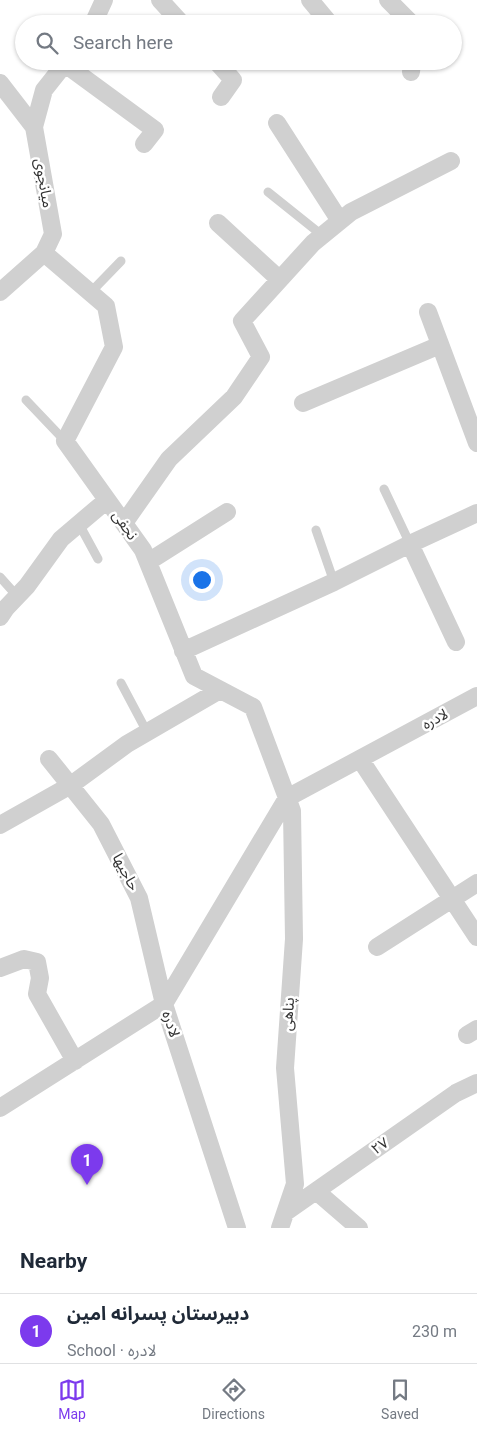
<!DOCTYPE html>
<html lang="en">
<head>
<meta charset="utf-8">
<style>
  :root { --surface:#fff; --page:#f6f6f7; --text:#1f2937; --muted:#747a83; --line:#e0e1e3; --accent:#7c3aed }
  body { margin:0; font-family:Roboto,"Noto Sans Arabic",sans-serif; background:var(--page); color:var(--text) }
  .you { position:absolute; left:201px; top:579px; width:18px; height:18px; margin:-12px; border:4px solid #fff; border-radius:50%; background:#1a73e8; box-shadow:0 0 0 8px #1a73e833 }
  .badge { display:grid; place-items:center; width:32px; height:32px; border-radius:50%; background:var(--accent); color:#fff; font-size:16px; font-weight:700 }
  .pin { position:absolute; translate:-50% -41px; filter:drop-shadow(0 1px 2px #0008) }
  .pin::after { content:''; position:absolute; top:26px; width:18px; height:15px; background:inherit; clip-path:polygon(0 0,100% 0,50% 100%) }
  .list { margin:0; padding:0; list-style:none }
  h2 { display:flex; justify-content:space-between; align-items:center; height:65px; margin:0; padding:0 20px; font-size:21px }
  h2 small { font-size:16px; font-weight:400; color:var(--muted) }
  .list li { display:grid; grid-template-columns:32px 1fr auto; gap:15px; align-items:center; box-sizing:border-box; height:70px; padding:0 20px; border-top:1px solid var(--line) }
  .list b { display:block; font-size:19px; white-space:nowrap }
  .list p { margin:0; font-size:16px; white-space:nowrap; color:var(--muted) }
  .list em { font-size:16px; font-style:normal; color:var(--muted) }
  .icon { flex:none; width:28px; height:28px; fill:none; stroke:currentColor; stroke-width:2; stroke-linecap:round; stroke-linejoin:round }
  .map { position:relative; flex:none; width:477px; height:1228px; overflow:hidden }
  .search { position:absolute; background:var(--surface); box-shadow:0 1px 4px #0004; left:15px; right:15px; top:15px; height:55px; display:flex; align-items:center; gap:12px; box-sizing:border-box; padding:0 18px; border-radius:28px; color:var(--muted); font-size:19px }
  .sheet { height:135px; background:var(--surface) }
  nav { display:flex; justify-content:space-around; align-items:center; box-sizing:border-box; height:70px; border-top:1px solid var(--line); background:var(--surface); font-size:14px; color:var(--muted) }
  nav a { display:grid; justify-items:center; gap:2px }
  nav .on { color:var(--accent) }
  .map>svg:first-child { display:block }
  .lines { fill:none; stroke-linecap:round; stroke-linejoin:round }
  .service { stroke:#d0d0d0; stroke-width:9 }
  .minor { stroke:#d0d0d0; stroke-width:18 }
  .labels { text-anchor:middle; stroke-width:5; stroke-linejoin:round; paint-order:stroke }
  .street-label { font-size:15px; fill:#333; stroke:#fff }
</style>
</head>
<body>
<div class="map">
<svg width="477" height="1228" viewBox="0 0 477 1228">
  <rect width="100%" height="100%" fill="#fff"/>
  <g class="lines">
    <path class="service" d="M268,192L323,236
      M90,293L121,261
      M26,400L65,441
      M384,489L410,544
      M79,524L98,559
      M316,530L334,582
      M0,577L17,596
      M121,683L147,732"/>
    <path class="minor" d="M160,0L182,24
      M310,0L330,24
      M388,0L412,24
      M93,24L104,0
      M216,61L233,80L221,97
      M65,64L155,130L144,144
      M411,72L412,61
      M0,83L34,127
      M277,123L340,221
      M218,223L279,279
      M44,253L106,306L114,347L65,441L143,550L194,676L253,707L292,811L294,939L285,1068L295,1184L280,1228
      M0,292L44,253L53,234L34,127L44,90L67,61
      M428,312L477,443
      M303,403L440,345
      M124,523L169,459L234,397L261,357L242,321L313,243L351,212L451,161
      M410,544L456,642
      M148,562L227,512
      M0,617L6,608L27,586L61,539L107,500
      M183,651L334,582L410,544L477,513
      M49,759L101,824L139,898L164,1004
      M360,759L477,937
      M287,798L477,696
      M0,825L71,785L127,744L220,690
      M377,947L477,883
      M0,968L24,959L37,962L40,978L37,994L75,1061
      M164,1004L287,798
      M467,1035L477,1029
      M0,1108L164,1004L237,1228
      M316,1191L359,1228
      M286,1212L456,1093L477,1083"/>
  </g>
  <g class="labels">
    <g class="street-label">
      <text transform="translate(44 183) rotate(80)" y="5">میانجوی</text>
      <text transform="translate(125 525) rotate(55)" y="5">نجفی</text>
      <text transform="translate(435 719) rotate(-28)" y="5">لادره</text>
      <text transform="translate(126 872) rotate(62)" y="5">حاجیها</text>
      <text transform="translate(288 1014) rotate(-86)" y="5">پناهی</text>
      <text transform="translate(171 1024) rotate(71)" y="5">لادره</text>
      <text transform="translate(380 1146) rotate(-35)" y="5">۲۷</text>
    </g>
  </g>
</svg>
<div class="you"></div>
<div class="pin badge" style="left:87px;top:1185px">1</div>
<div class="search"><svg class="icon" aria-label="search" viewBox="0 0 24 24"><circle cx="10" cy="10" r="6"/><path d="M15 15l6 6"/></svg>Search here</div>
</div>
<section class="sheet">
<h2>Nearby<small></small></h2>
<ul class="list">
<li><span class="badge">1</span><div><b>دبیرستان پسرانه امین</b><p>School · لادره</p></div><em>230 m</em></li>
</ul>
</section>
<nav>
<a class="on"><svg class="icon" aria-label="map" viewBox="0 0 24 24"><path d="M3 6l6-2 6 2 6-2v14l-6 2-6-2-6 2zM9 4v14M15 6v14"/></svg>Map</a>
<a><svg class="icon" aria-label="directions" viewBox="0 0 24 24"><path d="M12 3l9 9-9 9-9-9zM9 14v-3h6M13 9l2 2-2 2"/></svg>Directions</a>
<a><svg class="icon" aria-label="saved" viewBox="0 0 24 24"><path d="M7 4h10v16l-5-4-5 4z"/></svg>Saved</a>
</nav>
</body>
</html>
